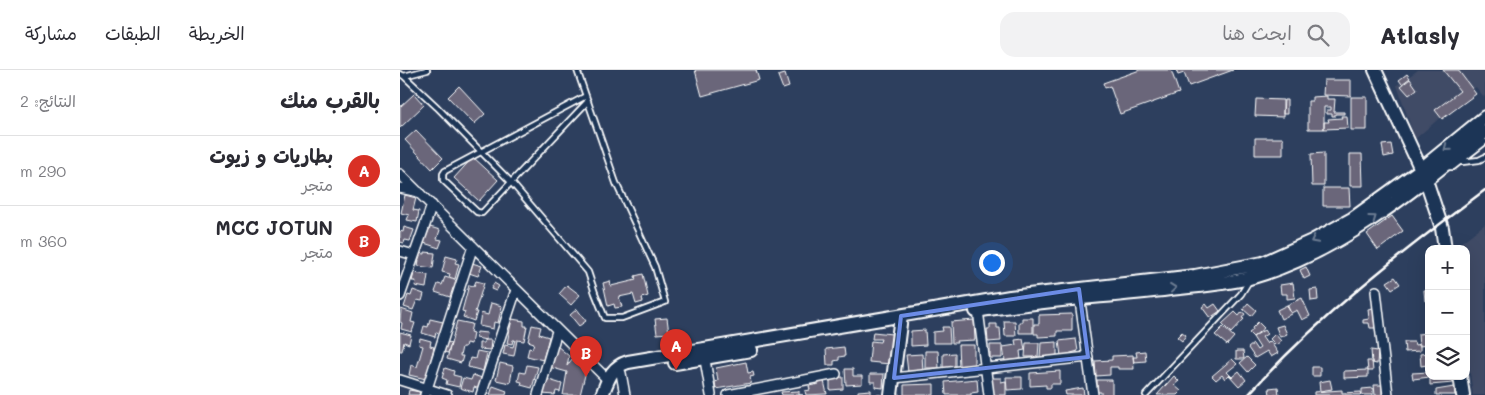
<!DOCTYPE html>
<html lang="ar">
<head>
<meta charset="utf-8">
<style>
  :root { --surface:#fff; --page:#f2f2f3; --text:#2b2b33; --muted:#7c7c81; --line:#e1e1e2; --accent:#d93025 }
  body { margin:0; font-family:Mali,"Playpen Sans Arabic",sans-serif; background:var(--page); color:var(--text); direction:rtl }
  .controls { position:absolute; right:15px; bottom:15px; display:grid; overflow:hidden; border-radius:10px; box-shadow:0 5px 20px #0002 }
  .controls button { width:45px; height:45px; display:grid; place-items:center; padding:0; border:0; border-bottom:1px solid var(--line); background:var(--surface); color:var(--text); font:25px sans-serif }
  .you { position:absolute; left:591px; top:192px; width:18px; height:18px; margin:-12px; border:4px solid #fff; border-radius:50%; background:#1a73e8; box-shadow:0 0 0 8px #1a73e833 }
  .badge { display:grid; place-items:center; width:32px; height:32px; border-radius:50%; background:var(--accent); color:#fff; font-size:16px; font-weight:700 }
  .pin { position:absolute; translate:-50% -41px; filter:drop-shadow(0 1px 2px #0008) }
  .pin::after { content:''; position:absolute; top:26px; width:18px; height:15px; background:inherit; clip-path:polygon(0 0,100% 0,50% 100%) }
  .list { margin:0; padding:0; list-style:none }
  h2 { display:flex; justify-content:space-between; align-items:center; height:65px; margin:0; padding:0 20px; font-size:21px }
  h2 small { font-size:16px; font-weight:400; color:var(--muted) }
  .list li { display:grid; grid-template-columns:32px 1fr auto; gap:15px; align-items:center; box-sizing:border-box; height:70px; padding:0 20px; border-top:1px solid var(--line) }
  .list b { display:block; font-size:19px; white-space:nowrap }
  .list p { margin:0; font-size:16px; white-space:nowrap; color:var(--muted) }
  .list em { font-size:16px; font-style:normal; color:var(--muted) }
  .icon { flex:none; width:28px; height:28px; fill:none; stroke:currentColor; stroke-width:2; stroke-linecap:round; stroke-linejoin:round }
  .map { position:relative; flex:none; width:1085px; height:325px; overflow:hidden; direction:ltr }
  header { display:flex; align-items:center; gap:30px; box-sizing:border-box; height:70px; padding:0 25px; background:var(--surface); border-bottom:1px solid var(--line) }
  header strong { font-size:24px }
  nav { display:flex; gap:28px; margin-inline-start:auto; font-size:18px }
  .search { width:350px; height:45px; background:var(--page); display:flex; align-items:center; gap:12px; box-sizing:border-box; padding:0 18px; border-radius:15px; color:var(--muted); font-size:19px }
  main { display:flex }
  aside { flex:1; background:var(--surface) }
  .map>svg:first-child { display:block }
  .built { fill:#404b66 }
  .building { fill:#6b667a; stroke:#fff }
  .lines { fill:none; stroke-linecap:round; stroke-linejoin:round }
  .lane-casing { stroke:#fff; stroke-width:8 }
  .street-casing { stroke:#fff; stroke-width:12 }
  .secondary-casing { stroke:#fff; stroke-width:16 }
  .lane { stroke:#1d3557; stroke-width:4.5 }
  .street { stroke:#1d3557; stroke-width:9 }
  .secondary { stroke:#1d3557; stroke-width:12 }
  .rail { stroke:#fff; stroke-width:2.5 }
  .oneway { stroke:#6c7c92 }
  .marked { fill:none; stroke:#6c8ce6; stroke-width:4; stroke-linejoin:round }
</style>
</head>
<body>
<header>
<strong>Atlasly</strong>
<div class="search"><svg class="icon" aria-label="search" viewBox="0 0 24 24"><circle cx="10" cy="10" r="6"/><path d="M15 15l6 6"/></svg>ابحث هنا</div>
<nav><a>الخريطة</a><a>الطبقات</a><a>مشاركة</a></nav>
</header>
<main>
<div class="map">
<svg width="1085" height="325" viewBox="0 0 1085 325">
  <rect width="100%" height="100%" fill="#2d3f5e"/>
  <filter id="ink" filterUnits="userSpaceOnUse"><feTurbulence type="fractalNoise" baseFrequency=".02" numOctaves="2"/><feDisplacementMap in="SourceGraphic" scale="10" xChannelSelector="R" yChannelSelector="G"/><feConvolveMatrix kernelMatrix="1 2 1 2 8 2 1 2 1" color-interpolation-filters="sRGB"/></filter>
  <g filter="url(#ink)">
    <path class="built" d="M1018,0H1085V26L1084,27L1076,17L1015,69L997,15Z
      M1085,154V325H1073L1066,273V179L1054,178Z"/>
    <path class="building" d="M295,0H356L359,10L302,26Z
      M740,0H771L779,23L720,44L710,16L705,18L703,13Z
      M776,0H833L789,16L784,3L778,5Z
      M1043,0H1058L1076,24L1042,49L1035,40L1060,21Z
      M385,4L389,17L383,19L378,6Z
      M1007,4L1010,8L1002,14L999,10Z
      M1010,9L1017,19L1009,25L1001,16Z
      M924,10H951V26L923,25Z
      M59,16L85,44L74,54L48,27Z
      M14,24L24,35L0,58V37Z
      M927,26V29H935L934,42H944V44H935V46H932V44H927V40H931V37H924V59H908V31H912V27Z
      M951,27H967V60H951Z
      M856,29L883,30V47L855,46Z
      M884,30H887V44H883Z
      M941,46H947L948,58L924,59V52H929L928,49L942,48Z
      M16,60L43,88L32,99L5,70Z
      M855,68H883V85H855Z
      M991,74L993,85L984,87L982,75Z
      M924,83V116H912L911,84Z
      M950,84H962L963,116H950Z
      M73,87L98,110L79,131L54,108Z
      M923,118H949L950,136H923Z
      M5,125L16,128L13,140L19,141L17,152L7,150L9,145L1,143Z
      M992,146L1003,161L978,180L967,164Z
      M4,157L14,160L10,171L5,170L4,173L0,172V161L3,162Z
      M30,157L40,160L37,169L42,170L39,178L21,172L23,166L26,167Z
      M25,182L35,183L33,198L18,196L19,190L16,189L17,183L25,184Z
      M46,186L57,189L55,193L59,194L55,209L49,207L50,204L42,202Z
      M72,193L82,196L78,206L69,203Z
      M906,197L910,206L904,209L900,200Z
      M14,203L28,205L26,218L15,216L16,211H12Z
      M243,204L248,226L242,228L243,232L236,234L233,224L219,227L222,237L215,238L214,234L208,236L203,213L210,211L211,216L236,210L235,206Z
      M45,207L58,211L55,218H53L50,227L35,222L38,214L42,215Z
      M995,207L1000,214L992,219L987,212Z
      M76,211L84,213L75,242H77L74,251L63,247L65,242L62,241L69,215L74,216Z
      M94,213L99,216L96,221L91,219Z
      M893,213L895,228L887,229V224H881L880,215Z
      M167,215L180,225L171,235L159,224Z
      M917,219L918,230L911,231L910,220Z
      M13,220L24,224L22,231L17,230L13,240L4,237L8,225L11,226Z
      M1024,220H1029V230L1025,231Z
      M902,228L910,246L902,250L897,240L891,243L887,235Z
      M91,233L102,236L98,253L94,252L93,259L79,256L81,243L88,245Z
      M848,233L856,240L851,246L843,239Z
      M806,234L809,238L815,234L820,241L810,248L802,237Z
      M887,235L891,244L881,249L877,240Z
      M973,238L975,258H970L969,253H963V250L969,249L968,239Z
      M1,239L13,243L11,252L15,253L12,262L1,259L2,253L0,252Z
      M177,239L186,251L179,256L170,245Z
      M835,242L839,246L842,242L845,244L842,248L844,249L831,263L822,254Z
      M672,244V261H657V266L638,267V264H634V254H639V245Z
      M267,248L269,263L257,264L255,249Z
      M622,248H633V263H619V252H622Z
      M30,249L43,252L40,263L36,262L35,267L22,263L24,256L28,257Z
      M112,249L124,251V256H127L124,271L117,270L114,286L103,284L105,275L113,277L115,270H113L112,274L107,273Z
      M574,250L575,270L556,271L557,273H552L551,252Z
      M57,251L72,254L70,262L73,263L71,274L66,273L65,277H62L60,286H63L61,293L47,289Z
      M604,251H615L616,266H605Z
      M858,252L864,258L853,267L849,263L853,260L852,258Z
      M590,254H597V258H600L601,271L588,272L587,259H590Z
      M132,255L141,257L139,264L149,267L143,290L127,286L129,278L132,279L134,273L128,271Z
      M883,255L887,264L880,267L876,257Z
      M542,257H549L550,273H533V262L543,261Z
      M823,257L834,267L827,275L815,265Z
      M525,260L526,275L511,276V261Z
      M864,260L867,264L862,267L867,274L870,271L878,283L871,287L867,281L855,288L848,278L853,274L857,280L860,278L853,267Z
      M0,262L11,265L9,274L4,272L2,281H0Z
      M77,262L87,263L86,270L76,268Z
      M473,262L492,264L490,294L469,292L471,271L480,272L481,269H472Z
      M782,262L786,265L782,271L777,267Z
      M1027,263V265H1029V275L1019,276L1018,264Z
      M875,264L881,271L876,275L870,269Z
      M20,268L31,271L30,276L34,277L26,309L9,305L11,295L17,297L23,276L19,275Z
      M623,269L625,280L620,281L621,289L605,291L603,277L616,275L615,270Z
      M676,269L678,281L661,286L659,271Z
      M84,270H91L90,280L79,279V273H84Z
      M47,272L51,273L48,283L44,282Z
      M657,272V287L640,288L641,273Z
      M1004,272H1014L1015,275L1020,274V281L1005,282Z
      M626,273H639L638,287H625Z
      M156,275L169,286L167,296L172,289L188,302L186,301L180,325H163L167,302L149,297Z
      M558,275H574V296H559Z
      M590,275H602V288H590Z
      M444,277L445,286L439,287V290L434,291V295H427L426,279Z
      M971,280L978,281L977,294L972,293Z
      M77,281L87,283L83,301L68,297L70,288L75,289Z
      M525,281H538L539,298H525Z
      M745,281L746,291L734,292L733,287H737L736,282Z
      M836,281H843L844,289H836Z
      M555,283V297L543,298V284Z
      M1029,283V298H1027V295L1021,296L1020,284Z
      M522,284L523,303L511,304V301L508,302L506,285Z
      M733,285L734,299H718V297H710V305L696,306L695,291L712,290V286Z
      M847,287L855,295L848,302L840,293Z
      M832,289L837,294L827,302L832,307L839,301L846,310L839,316L829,305L825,309L822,305L816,310L812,306Z
      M967,291H972L973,301H968Z
      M346,292L348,303L353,302L354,306L350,307L351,313L316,319L315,312L318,311L316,298Z
      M100,293L113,296L110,313L96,310Z
      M127,295L138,297L132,318L121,315L122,312L118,311L120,302L125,303Z
      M912,297H920V306H912Z
      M45,298L54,301L53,305L61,307L59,317L46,314L47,310L42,308Z
      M445,299H453V306H462V314L446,315Z
      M968,300V307L944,308V301Z
      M660,301V314H651V318H646V315L630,316V303Z
      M1029,302V306H1052L1053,313L1030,315V307L1013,309L1012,303Z
      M470,304H484L483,318L475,317V312H470Z
      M73,305L82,308L79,319L74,317L73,322L60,318L63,308L71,310Z
      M774,306L779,311L774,315L781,321L777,325H757Z
      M443,307V319L430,320V308Z
      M606,307H622V319L607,320Z
      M591,308H601V312L606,311V325H592Z
      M146,309L162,314L160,322L156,321L155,325L142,324Z
      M577,309L578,322L571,323V325H546L545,312Z
      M697,310H712V325H701V322H697Z
      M930,310L932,319L920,321L919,312Z
      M424,311L427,324L406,325L405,321L410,320L409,316L419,314L418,312Z
      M534,314V325H504V315Z
      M974,315H982V325H975Z
      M93,316L107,321L106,325H90Z
      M878,317L879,325H870L869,318Z
      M1054,317L1055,325H1036V320Z
      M683,318L684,325H666L665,321Z
      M973,318V325H962V319Z
      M9,320L20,322L19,325H8Z
      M471,320V325H481H458V321Z
      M942,320V323L961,322L962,325H914V322Z
      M399,321V325H403H382L381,322Z"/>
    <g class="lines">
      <defs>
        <path id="lane" d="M0,4L4,6L27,0
          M4,6L37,37L111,112L188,202L195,223L205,248H222L265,232L255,197L216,113L177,0
          M186,26L45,101L43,104V110L77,142L82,143L188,31
          M1062,92L1079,90L1085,87
          M1048,97H1053L1085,72
          M746,325L841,224L849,211"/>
        <path id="street" d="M0,104L208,310
          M0,118L19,122
          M0,181L14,185
          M976,221L988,325
          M679,224L693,325
          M0,226L32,135
          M578,240L589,325
          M304,284L311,325
          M221,303L225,325
          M494,308L688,287
          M0,310L47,325
          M25,325L73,176
          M81,325L116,220
          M138,325L157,261
          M328,325L436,304"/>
        <path id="secondary" d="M975,0L1026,110L1042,158L1045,179
          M576,241C638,231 701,227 763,220C792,216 825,215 853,207C942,181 1015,119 1085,62
          M275,293L351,280
          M1060,306L1063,325
          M202,325C208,310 211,297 228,292L610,227L795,206L863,193L912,171L952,149L1020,100L1085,47
          M491,325L501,246"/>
      </defs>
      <use href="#lane" class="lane-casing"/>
      <use href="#street" class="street-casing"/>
      <use href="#secondary" class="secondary-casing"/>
      <use href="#lane" class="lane"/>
      <use href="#street" class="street"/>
      <use href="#secondary" class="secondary"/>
      <path class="rail" d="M848,325C918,247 1002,182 1085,120"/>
    </g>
    <defs><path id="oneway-chevron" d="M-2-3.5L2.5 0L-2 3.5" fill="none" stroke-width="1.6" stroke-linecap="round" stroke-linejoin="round" transform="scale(1.25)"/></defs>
    <g class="oneway">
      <use href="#oneway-chevron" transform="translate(1047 78) rotate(141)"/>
      <use href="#oneway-chevron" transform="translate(973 148) rotate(-36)"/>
      <use href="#oneway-chevron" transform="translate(914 170) rotate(153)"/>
      <use href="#oneway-chevron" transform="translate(773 218) rotate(-6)"/>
    </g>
  </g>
  <path class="marked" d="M679,219L688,287L494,308L501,246Z"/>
</svg>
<div class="controls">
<button>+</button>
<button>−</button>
<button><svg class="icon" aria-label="layers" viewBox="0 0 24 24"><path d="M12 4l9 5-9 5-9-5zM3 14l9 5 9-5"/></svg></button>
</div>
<div class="you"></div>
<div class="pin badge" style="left:276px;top:300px">A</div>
<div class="pin badge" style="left:186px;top:307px">B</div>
</div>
<aside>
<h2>بالقرب منك<small>النتائج: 2</small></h2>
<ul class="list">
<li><span class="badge">A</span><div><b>بطاريات و زيوت</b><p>متجر</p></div><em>290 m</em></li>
<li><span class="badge">B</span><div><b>MCC JOTUN</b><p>متجر</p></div><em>360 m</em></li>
</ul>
</aside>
</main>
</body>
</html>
